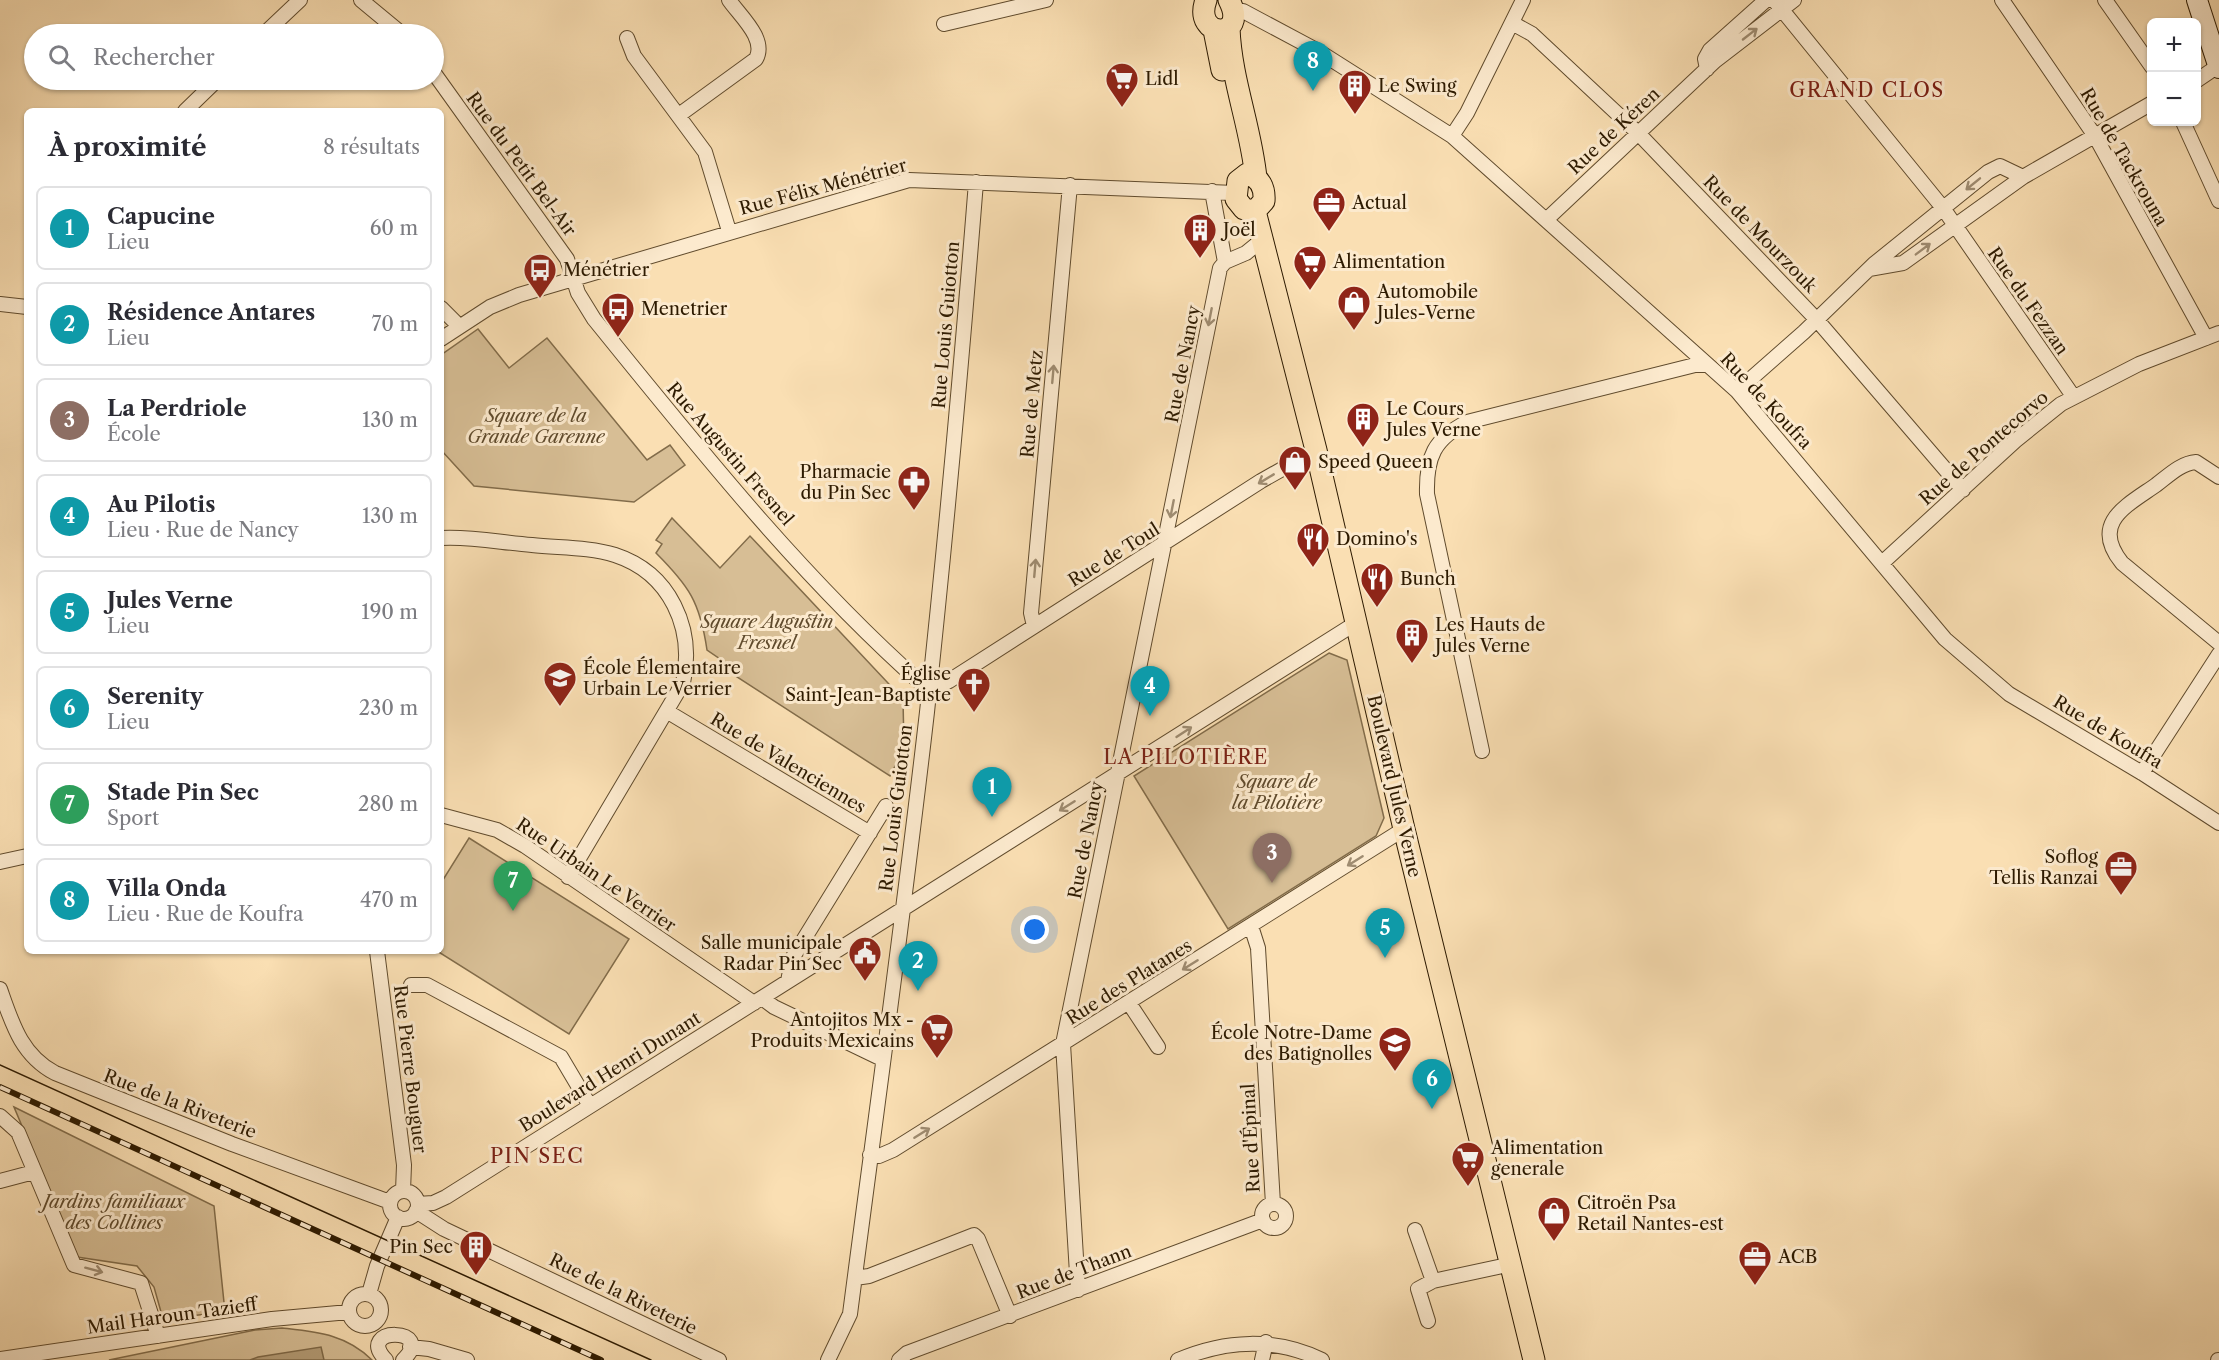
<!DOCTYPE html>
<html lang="fr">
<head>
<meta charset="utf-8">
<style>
  :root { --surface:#fff; --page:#f7f7f7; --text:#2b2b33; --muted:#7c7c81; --line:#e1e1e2; --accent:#8f2418 }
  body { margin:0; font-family:"Libre Caslon Text",serif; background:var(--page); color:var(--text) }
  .controls { position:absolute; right:18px; top:18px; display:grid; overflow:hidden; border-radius:9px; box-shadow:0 2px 4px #0004 }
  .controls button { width:54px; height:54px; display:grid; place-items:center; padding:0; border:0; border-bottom:2px solid var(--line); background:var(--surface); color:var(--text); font:30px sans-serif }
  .you { position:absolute; left:1035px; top:930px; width:21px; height:21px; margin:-15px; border:4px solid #fff; border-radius:50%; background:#1a73e8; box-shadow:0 0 0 9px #1a73e833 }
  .badge { display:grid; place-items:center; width:39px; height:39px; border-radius:50%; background:var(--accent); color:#fff; font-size:20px; font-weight:700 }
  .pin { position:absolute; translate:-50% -50px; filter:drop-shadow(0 2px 3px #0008) }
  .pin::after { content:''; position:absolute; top:32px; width:21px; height:18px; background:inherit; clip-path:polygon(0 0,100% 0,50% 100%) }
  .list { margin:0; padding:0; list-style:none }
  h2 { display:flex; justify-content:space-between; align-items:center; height:78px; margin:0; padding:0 24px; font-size:26px }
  h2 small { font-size:20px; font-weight:400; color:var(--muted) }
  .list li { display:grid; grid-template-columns:39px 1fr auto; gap:18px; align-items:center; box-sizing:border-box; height:84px; margin:0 12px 12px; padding:0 12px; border:2px solid var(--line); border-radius:9px }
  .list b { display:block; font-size:22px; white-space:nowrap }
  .list p { margin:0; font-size:20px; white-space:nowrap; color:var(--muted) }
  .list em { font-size:20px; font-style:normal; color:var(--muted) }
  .icon { flex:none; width:33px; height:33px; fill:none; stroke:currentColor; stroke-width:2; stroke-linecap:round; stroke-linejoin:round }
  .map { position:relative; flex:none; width:2219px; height:1360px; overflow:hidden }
  .search { position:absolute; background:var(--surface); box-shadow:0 2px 4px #0004; left:24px; top:24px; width:420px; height:66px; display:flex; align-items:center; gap:15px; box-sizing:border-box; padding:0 21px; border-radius:33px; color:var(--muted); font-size:22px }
  .panel { position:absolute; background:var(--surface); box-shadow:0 2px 4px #0004; left:24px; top:108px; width:420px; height:846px; border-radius:9px }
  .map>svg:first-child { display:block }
  .green { fill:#d7be95; stroke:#826c4a; stroke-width:1.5 }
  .water { fill:#b49c76; stroke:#7e6847; stroke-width:1.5 }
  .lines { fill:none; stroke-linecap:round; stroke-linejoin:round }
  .street-casing { stroke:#604b2d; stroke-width:16 }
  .secondary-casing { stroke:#2d1a00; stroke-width:22 }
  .primary-casing { stroke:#2d1a00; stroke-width:23 }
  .street { stroke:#fceace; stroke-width:14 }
  .secondary { stroke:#fceace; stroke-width:20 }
  .primary { stroke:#fadfb3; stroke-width:21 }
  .tram { stroke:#2d1a00; stroke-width:1.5 }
  .rail-casing { stroke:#2d1a00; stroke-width:6 }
  .rail { stroke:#fceace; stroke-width:4; stroke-dasharray:11; stroke-linecap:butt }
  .oneway { stroke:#9f8c71 }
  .labels { text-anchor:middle; stroke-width:6; stroke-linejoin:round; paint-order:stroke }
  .poi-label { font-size:18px; fill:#2d1a00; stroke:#fceace; text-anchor:start }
  .street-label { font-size:18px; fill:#2d1a00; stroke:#fceace }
  .park-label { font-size:18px; font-style:italic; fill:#604b2d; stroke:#fceace }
  .neighbourhood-label { font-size:20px; letter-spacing:1.5px; fill:#7a1f14; stroke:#fceace }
</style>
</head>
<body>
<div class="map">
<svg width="2219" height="1360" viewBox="0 0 2219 1360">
  <rect width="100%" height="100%" fill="#fadfb3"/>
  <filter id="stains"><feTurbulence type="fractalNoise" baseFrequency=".00333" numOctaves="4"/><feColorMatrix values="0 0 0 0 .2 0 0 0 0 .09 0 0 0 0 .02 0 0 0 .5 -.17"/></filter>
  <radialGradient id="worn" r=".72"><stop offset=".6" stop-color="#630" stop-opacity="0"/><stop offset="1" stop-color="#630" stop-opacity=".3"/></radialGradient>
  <path class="green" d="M478,329L509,368L547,338L647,460L670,445L685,465L634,502L474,486L441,450V355Z
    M672,518L720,568L750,536L903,699L904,748L890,776L717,664L720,659L707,650C700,602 689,586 656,553L662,544L656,540Z
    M1329,653L1347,660L1384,818L1376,836L1228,929L1134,776Z
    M469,838L629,939L569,1034L437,951H441V883Z
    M14,1107L214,1206L225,1312L163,1319L154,1287L137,1266L77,1257Z
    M282,1328C317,1332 346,1334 372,1360H109L255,1330Z"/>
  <path class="water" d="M321,1347L324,1360H250L258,1357Z"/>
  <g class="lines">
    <defs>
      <path id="street" d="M361,0L402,34
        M1774,0L1943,208L2073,396
        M2002,0L2095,136L2206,338
        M2105,0L2152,67
        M1233,9L1243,11L1318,51L1452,136L1737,391L1945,639L2009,694L2142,773L2219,823
        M1512,23L1532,34L1638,133L1817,320L1963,490
        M944,24L1046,0
        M264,34L300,0
        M627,38L634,56L705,152L729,231
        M1707,69L1705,59L1710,50L1766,0
        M434,73L567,259L578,293L594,319C697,446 800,576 923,685H941L949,681L1261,481L1316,450
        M2196,81L2218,66
        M185,111L217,80
        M679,115L756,59C767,39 740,16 729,0
        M2183,122L2219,201
        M1452,136L1467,113L1523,0
        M1212,191L1225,262
        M1546,220L1715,61L1794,0
        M1869,269L1903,263L2023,177L2152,103
        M0,304L27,307
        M441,308L459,326
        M441,339L490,307L519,295L909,180L1235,193
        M1737,391L1804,332L1874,264L1988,172L2000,166L2023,177
        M2219,477L2196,462C2181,463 2168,476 2156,485C2126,506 2090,523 2122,563L2219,643
        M441,538C471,536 503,543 532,545C559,548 589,547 615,555C670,573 695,628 683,683L568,877
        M1882,563L2015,441L2061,404L2139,364L2219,333
        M1034,626L1031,613L1070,185
        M668,712L870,833
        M1482,751L1427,494C1426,457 1434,439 1467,422L1695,365H1708
        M2142,773L2219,654
        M441,815L497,830L525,846L754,1003
        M0,862L27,856
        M1251,926L1258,948L1273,1204
        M377,951L404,1165L403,1191
        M788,981L793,957L886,806
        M411,985H427L561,1057L590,1106
        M0,989C12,1023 21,1055 55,1073L232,1144L390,1202
        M762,998L774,1007L882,1059
        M1129,1003L1158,1047
        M0,1116L18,1132L74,1265L141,1283L158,1336
        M870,1155L879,1156L893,1150L1404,829
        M0,1181L34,1172
        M390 1205a14 14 0 1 1 28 0a14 14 0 1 1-28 0Z
        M418,1204L433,1203L446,1197L1356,623
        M1262 1216a12 12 0 1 1 24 0a12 12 0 1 1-24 0Z
        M416,1211L444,1229L719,1360
        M1415,1230L1433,1281
        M855,1278L869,1276L974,1235L978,1239L1010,1316
        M1078,1290L1063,1044L1220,268L1225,262L1246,253L1262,240
        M349 1310a16 16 0 1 1 32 0a16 16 0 1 1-32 0Z
        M369,1294L377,1266L398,1217
        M1428,1321L1418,1289L1433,1281L1512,1264
        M410,1347L429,1349L467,1360
        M0,1359L272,1319L349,1312
        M386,1360C353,1326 438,1327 403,1360
        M828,1360L850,1314C876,1114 904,913 927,712C946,536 962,359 976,182
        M899,1360L907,1353L1263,1220
        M1178,1360C1225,1340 1275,1337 1322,1360
        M1262,1360L1266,1342
        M2218,1360H2219"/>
      <path id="secondary" d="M2197,0L2219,68"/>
      <path id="primary" d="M1206,0C1192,39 1250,41 1229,0
        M1229,28C1231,80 1251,127 1256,178
        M1214,30L1222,70
        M1247,174C1260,177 1265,188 1264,201L1255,211L1244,209L1236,199L1238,181Z
        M1255,211L1316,450L1404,829L1534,1360"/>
    </defs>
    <use href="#street" class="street-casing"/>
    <use href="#secondary" class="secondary-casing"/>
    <use href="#primary" class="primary-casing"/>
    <use href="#street" class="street"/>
    <use href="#secondary" class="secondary"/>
    <use href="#primary" class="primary"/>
    <path class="tram" d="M0,1065L651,1360"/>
    <defs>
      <path id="rail" d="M0,1087L601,1360"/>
    </defs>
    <use href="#rail" class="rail-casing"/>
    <use href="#rail" class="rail"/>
  </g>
  <defs><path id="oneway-shaft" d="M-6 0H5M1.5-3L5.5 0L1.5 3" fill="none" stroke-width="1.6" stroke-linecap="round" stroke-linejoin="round" transform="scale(1.5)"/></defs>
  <g class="oneway">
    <use href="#oneway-shaft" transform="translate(1750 34) rotate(-38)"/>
    <use href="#oneway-shaft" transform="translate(1973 184) rotate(141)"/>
    <use href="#oneway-shaft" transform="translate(1923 249) rotate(-37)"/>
    <use href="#oneway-shaft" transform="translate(1210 317) rotate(101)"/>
    <use href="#oneway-shaft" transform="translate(1053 374) rotate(-85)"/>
    <use href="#oneway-shaft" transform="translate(1266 479) rotate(149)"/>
    <use href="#oneway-shaft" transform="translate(1172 509) rotate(101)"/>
    <use href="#oneway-shaft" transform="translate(1035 568) rotate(-85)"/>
    <use href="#oneway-shaft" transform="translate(1184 732) rotate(-33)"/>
    <use href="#oneway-shaft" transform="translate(1067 806) rotate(148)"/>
    <use href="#oneway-shaft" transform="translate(1355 861) rotate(148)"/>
    <use href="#oneway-shaft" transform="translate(1190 965) rotate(148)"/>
    <use href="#oneway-shaft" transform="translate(922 1133) rotate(-32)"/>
    <use href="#oneway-shaft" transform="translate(94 1270) rotate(15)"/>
  </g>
  <defs>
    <symbol id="supermarket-pin" viewBox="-11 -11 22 30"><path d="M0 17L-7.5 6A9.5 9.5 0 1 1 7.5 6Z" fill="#8f2418" stroke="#fceace"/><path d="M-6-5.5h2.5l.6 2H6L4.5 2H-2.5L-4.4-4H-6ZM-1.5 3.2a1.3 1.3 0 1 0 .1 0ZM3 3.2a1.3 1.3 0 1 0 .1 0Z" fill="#fff"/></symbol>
    <symbol id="building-pin" viewBox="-11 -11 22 30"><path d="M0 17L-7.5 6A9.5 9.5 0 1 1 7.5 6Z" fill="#8f2418" stroke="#fceace"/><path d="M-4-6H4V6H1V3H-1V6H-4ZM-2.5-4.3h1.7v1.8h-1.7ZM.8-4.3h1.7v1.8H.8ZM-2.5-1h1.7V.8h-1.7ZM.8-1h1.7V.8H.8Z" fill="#fff"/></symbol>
    <symbol id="office-pin" viewBox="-11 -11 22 30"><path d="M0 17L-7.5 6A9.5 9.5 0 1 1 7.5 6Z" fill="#8f2418" stroke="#fceace"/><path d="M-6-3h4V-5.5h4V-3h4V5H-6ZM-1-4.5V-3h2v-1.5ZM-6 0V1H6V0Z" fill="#fff"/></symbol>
    <symbol id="bus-pin" viewBox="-11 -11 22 30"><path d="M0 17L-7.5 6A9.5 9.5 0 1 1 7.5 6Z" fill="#8f2418" stroke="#fceace"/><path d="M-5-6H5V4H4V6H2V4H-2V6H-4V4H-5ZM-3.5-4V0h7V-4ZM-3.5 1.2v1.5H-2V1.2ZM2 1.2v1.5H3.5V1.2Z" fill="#fff"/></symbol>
    <symbol id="shop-pin" viewBox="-11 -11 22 30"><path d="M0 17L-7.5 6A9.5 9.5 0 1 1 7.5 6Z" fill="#8f2418" stroke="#fceace"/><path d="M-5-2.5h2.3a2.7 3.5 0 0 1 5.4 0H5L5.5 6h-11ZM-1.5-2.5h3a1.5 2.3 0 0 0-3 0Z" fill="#fff"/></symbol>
    <symbol id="pharmacy-pin" viewBox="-11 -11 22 30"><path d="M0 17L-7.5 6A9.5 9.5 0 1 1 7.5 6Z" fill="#8f2418" stroke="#fceace"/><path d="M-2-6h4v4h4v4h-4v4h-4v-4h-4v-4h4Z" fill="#fff"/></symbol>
    <symbol id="restaurant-pin" viewBox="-11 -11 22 30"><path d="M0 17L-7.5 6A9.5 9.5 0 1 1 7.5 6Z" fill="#8f2418" stroke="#fceace"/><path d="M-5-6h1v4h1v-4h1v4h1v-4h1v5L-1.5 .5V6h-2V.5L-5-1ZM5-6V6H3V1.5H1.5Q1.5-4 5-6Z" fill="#fff"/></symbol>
    <symbol id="school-pin" viewBox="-11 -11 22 30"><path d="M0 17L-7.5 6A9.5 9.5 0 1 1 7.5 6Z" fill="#8f2418" stroke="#fceace"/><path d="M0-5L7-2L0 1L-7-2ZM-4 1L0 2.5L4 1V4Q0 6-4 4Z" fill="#fff"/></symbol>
    <symbol id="church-pin" viewBox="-11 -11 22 30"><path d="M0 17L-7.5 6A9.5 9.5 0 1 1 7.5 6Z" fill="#8f2418" stroke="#fceace"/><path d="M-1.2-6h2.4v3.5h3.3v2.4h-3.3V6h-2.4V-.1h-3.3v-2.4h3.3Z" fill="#fff"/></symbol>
    <symbol id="civic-pin" viewBox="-11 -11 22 30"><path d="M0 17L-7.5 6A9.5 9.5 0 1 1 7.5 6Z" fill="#8f2418" stroke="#fceace"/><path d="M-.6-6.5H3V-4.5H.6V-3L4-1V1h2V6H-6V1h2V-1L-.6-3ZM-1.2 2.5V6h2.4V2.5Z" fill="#fff"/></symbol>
  </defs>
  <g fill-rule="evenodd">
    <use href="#supermarket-pin" x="1103" y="60" width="38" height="52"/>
    <use href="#building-pin" x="1336" y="67" width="38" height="52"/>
    <use href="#office-pin" x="1310" y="184" width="38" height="52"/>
    <use href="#building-pin" x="1181" y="211" width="38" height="52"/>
    <use href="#supermarket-pin" x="1291" y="243" width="38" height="52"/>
    <use href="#bus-pin" x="521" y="251" width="38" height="52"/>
    <use href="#shop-pin" x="1335" y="283" width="38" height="52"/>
    <use href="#bus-pin" x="599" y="290" width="38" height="52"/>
    <use href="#building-pin" x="1344" y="400" width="38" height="52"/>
    <use href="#shop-pin" x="1276" y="443" width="38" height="52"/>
    <use href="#pharmacy-pin" x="895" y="463" width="38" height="52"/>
    <use href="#restaurant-pin" x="1294" y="520" width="38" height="52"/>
    <use href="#restaurant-pin" x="1358" y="560" width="38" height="52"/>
    <use href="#building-pin" x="1393" y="616" width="38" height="52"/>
    <use href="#school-pin" x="541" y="659" width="38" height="52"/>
    <use href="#church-pin" x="955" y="665" width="38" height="52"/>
    <use href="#office-pin" x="2102" y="848" width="38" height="52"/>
    <use href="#civic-pin" x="846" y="934" width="38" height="52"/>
    <use href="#supermarket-pin" x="918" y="1011" width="38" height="52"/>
    <use href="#school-pin" x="1376" y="1024" width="38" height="52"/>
    <use href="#supermarket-pin" x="1449" y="1139" width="38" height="52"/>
    <use href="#shop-pin" x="1535" y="1194" width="38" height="52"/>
    <use href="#building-pin" x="457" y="1228" width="38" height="52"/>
    <use href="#office-pin" x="1736" y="1238" width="38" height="52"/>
  </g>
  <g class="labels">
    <g class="poi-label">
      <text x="1145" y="85">Lidl</text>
      <text x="1378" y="92">Le Swing</text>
      <text x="1352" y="209">Actual</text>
      <text x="1223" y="236">Joël</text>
      <text x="1333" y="268">Alimentation</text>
      <text x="563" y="276">Ménétrier</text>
      <text x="1377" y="298">Automobile<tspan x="1377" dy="21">Jules-Verne</tspan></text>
      <text x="641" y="315">Menetrier</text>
      <text x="1386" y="415">Le Cours<tspan x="1386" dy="21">Jules Verne</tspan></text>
      <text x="1318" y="468">Speed Queen</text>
      <text x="891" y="478" text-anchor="end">Pharmacie<tspan x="891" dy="21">du Pin Sec</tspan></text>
      <text x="1336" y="545">Domino's</text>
      <text x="1400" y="585">Bunch</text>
      <text x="1435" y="631">Les Hauts de<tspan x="1435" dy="21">Jules Verne</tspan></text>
      <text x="583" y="674">École Élementaire<tspan x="583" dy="21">Urbain Le Verrier</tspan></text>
      <text x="951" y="680" text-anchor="end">Église<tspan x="951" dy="21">Saint-Jean-Baptiste</tspan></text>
      <text x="2098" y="863" text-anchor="end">Soflog<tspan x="2098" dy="21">Tellis Ranzai</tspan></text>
      <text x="842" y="949" text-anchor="end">Salle municipale<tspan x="842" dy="21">Radar Pin Sec</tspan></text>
      <text x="914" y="1026" text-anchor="end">Antojitos Mx -<tspan x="914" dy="21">Produits Mexicains</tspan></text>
      <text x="1372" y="1039" text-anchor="end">École Notre-Dame<tspan x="1372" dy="21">des Batignolles</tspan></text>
      <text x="1491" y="1154">Alimentation<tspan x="1491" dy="21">generale</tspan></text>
      <text x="1577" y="1209">Citroën Psa<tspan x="1577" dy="21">Retail Nantes-est</tspan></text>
      <text x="453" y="1253" text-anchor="end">Pin Sec</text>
      <text x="1778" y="1263">ACB</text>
    </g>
    <g class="street-label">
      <text transform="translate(1614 131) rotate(-43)" y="6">Rue de Kéren</text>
      <text transform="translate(2124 157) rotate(60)" y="6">Rue de Tackrouna</text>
      <text transform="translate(521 164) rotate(54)" y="6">Rue du Petit Bel-Air</text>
      <text transform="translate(823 187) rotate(-15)" y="6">Rue Félix Ménétrier</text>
      <text transform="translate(1760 234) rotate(46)" y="6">Rue de Mourzouk</text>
      <text transform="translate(2028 301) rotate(55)" y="6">Rue du Fezzan</text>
      <text transform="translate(946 325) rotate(-85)" y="6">Rue Louis Guiotton</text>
      <text transform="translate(1183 364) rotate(-79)" y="6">Rue de Nancy</text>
      <text transform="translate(1766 401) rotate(47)" y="6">Rue de Koufra</text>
      <text transform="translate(1032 404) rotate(-85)" y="6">Rue de Metz</text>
      <text transform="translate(1984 448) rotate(-41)" y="6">Rue de Pontecorvo</text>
      <text transform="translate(730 454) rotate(49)" y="6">Rue Augustin Fresnel</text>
      <text transform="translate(1114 555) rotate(-32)" y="6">Rue de Toul</text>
      <text transform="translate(2108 732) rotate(31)" y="6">Rue de Koufra</text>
      <text transform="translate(788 763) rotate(31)" y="6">Rue de Valenciennes</text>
      <text transform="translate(1394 786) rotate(77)" y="6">Boulevard Jules Verne</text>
      <text transform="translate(896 808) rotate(-83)" y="6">Rue Louis Guiotton</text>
      <text transform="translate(1086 840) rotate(-79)" y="6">Rue de Nancy</text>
      <text transform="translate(596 875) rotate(34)" y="6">Rue Urbain Le Verrier</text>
      <text transform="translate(1129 982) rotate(-32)" y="6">Rue des Platanes</text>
      <text transform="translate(410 1069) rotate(83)" y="6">Rue Pierre Bouguer</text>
      <text transform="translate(610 1072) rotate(-32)" y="6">Boulevard Henri Dunant</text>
      <text transform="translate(180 1104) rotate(21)" y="6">Rue de la Riveterie</text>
      <text transform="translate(1251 1138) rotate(-93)" y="6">Rue d'Épinal</text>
      <text transform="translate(1074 1272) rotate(-21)" y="6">Rue de Thann</text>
      <text transform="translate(623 1294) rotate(26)" y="6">Rue de la Riveterie</text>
      <text transform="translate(172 1316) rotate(-8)" y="6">Mail Haroun Tazieff</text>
    </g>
    <g class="park-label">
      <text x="536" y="422">Square de la<tspan x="536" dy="21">Grande Garenne</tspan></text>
      <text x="767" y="628">Square Augustin<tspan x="767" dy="21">Fresnel</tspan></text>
      <text x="1277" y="788">Square de<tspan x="1277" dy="21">la Pilotière</tspan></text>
      <text x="114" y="1208">Jardins familiaux<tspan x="114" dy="21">des Collines</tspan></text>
    </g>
    <g class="neighbourhood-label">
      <text x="1867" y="97">GRAND CLOS</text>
      <text x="1186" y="764">LA PILOTIÈRE</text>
      <text x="537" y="1163">PIN SEC</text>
    </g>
  </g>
  <rect width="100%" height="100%" filter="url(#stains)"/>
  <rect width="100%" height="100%" fill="url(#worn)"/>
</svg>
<div class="controls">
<button>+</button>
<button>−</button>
</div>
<div class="you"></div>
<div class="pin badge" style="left:992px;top:817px;background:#0f9aa8">1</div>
<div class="pin badge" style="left:918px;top:991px;background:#0f9aa8">2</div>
<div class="pin badge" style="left:1272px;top:883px;background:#8d6e63">3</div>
<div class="pin badge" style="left:1150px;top:716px;background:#0f9aa8">4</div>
<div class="pin badge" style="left:1385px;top:958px;background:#0f9aa8">5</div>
<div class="pin badge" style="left:1432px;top:1109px;background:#0f9aa8">6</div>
<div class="pin badge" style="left:513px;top:911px;background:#2e9e5b">7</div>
<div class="pin badge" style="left:1313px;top:91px;background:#0f9aa8">8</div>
<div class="search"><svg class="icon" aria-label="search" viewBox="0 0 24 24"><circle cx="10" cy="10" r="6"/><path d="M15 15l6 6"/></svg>Rechercher</div>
<section class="panel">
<h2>À proximité<small>8 résultats</small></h2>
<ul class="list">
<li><span class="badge" style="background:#0f9aa8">1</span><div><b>Capucine</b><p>Lieu</p></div><em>60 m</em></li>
<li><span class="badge" style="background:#0f9aa8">2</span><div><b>Résidence Antares</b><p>Lieu</p></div><em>70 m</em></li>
<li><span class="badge" style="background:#8d6e63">3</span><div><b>La Perdriole</b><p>École</p></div><em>130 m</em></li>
<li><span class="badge" style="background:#0f9aa8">4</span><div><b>Au Pilotis</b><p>Lieu · Rue de Nancy</p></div><em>130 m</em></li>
<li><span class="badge" style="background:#0f9aa8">5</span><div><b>Jules Verne</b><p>Lieu</p></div><em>190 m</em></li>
<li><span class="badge" style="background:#0f9aa8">6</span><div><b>Serenity</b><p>Lieu</p></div><em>230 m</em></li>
<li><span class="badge" style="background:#2e9e5b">7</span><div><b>Stade Pin Sec</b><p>Sport</p></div><em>280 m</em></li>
<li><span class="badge" style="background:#0f9aa8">8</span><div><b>Villa Onda</b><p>Lieu · Rue de Koufra</p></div><em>470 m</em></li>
</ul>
</section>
</div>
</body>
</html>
